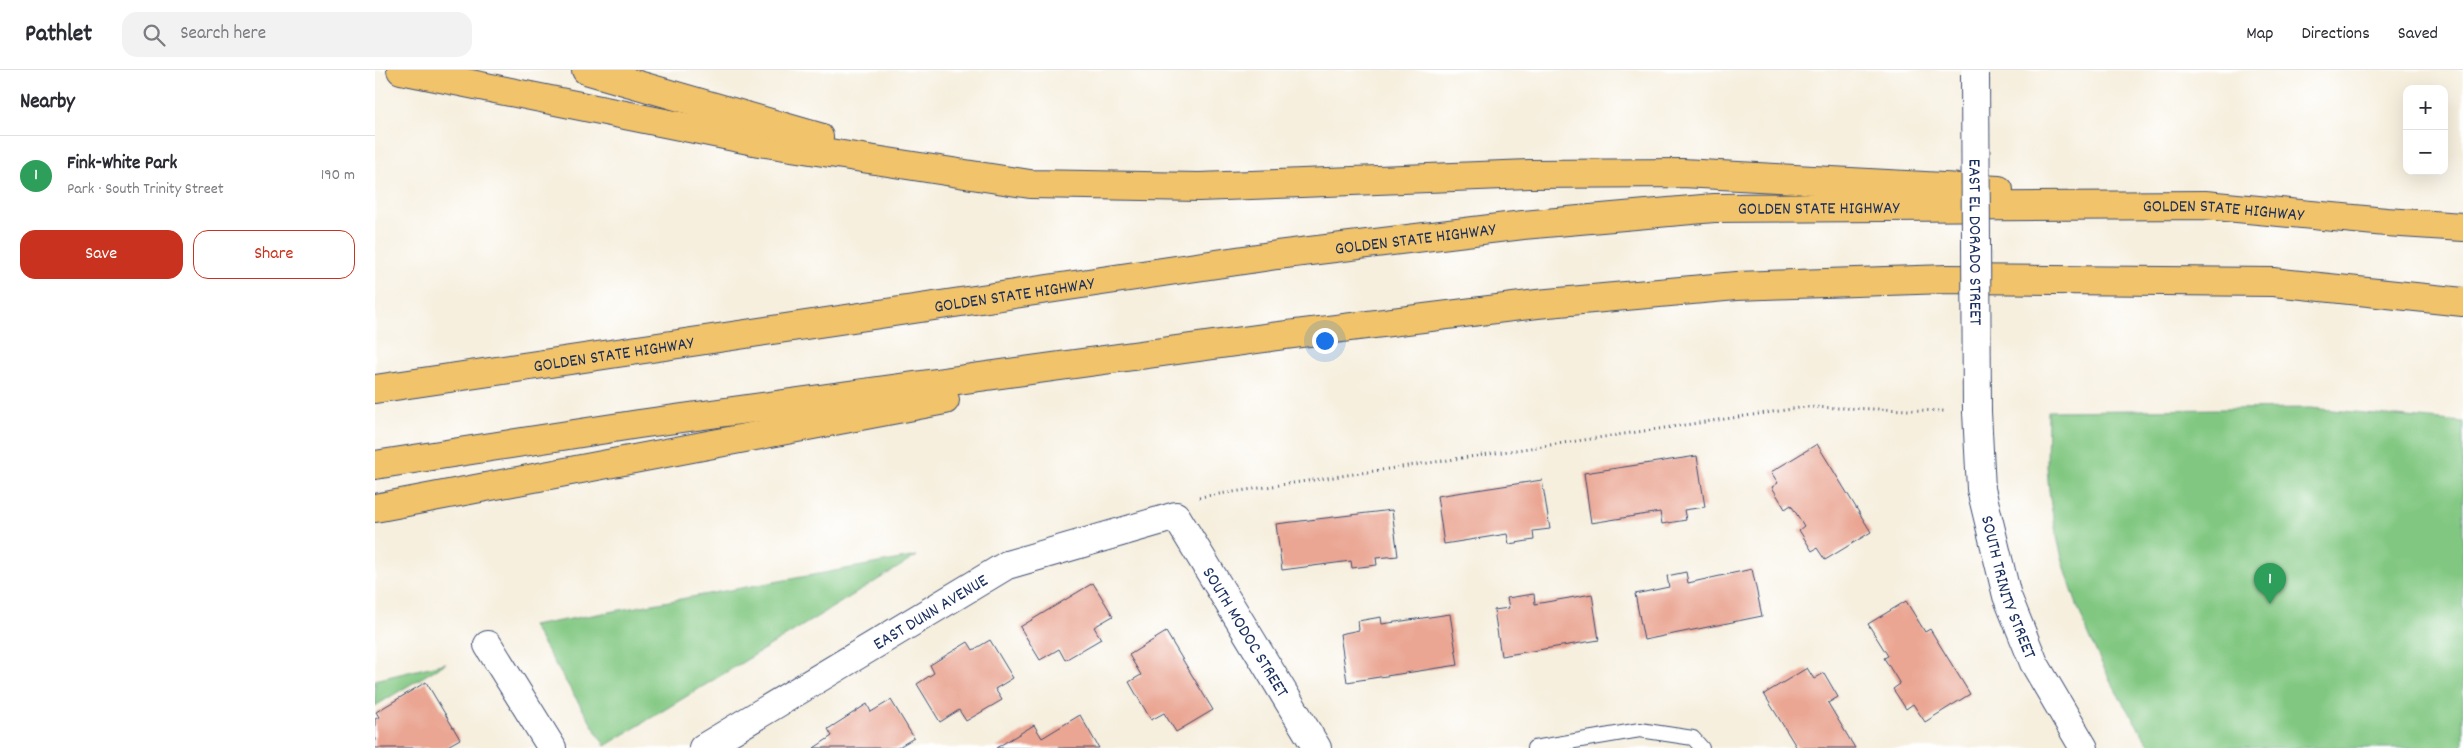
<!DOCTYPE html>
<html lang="en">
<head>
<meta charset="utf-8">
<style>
  :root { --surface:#fff; --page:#f2f2f3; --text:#2b2b33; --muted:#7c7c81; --line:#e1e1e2; --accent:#c8321e }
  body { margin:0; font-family:Dekko,sans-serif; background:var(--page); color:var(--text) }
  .controls { position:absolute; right:15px; top:15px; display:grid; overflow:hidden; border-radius:10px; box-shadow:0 5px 20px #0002 }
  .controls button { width:45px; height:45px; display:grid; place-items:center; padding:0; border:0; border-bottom:1px solid var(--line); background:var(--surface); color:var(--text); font:25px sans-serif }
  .you { position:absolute; left:949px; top:270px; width:18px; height:18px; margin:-12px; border:4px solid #fff; border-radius:50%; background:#1a73e8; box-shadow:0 0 0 8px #1a73e833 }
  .badge { display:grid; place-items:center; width:32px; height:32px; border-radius:50%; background:var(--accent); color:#fff; font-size:16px; font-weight:700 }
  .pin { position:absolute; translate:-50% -41px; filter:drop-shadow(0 1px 2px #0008) }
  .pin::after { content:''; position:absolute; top:26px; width:18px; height:15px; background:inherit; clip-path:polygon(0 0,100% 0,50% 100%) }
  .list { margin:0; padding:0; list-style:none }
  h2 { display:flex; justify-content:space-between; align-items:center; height:65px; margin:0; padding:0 20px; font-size:21px }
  h2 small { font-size:16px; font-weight:400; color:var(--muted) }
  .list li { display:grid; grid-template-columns:32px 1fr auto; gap:15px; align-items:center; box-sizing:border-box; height:80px; padding:0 20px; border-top:1px solid var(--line) }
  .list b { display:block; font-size:19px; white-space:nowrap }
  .list p { margin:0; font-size:16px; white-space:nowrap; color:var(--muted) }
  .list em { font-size:16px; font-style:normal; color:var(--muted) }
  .actions { display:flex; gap:10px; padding:15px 20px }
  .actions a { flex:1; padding:11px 0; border:1px solid var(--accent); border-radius:15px; text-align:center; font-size:18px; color:var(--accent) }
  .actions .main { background:var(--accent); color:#fff }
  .icon { flex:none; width:28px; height:28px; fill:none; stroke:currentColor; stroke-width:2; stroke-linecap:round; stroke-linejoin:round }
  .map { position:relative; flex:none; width:2088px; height:678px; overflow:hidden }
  header { display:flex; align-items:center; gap:30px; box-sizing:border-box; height:70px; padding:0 25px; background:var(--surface); border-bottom:1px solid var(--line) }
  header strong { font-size:24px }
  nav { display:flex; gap:28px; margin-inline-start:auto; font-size:18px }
  .search { width:350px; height:45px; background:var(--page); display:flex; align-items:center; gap:12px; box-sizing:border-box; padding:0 18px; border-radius:15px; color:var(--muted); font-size:19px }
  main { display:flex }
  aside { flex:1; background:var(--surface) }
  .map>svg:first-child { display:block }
  .green { fill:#81c781; stroke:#4e7b70 }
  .building { fill:#eaa693 }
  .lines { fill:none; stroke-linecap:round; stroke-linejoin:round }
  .service-casing { stroke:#3c4c71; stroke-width:16 }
  .minor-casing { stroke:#3c4c71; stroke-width:30 }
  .tertiary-casing { stroke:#3c4c71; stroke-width:30 }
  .motorway-casing { stroke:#3c4c71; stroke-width:30 }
  .path { stroke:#3c4c71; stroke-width:3; stroke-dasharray:1 4; stroke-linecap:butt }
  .service { stroke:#fff; stroke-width:14 }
  .minor { stroke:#fff; stroke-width:28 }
  .tertiary { stroke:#fff; stroke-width:28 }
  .motorway { stroke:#f1c36a; stroke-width:28 }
  .tertiary-bridge-casing { stroke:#3c4c71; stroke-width:30; stroke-linecap:butt }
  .tertiary-bridge { stroke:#fff; stroke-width:28 }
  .labels { text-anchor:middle; stroke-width:4; stroke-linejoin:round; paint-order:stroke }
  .street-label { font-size:18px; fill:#1b2f5e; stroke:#fff }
</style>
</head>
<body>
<header>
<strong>Pathlet</strong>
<div class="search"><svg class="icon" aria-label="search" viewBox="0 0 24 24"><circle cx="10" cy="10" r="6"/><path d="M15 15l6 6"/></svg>Search here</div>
<nav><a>Map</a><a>Directions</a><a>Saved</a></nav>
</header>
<main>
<aside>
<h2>Nearby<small></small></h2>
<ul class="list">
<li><span class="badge" style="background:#2e9e5b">1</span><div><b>Fink-White Park</b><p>Park · South Trinity Street</p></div><em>190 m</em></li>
</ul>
<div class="actions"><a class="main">Save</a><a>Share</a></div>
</aside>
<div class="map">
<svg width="2088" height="678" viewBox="0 0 2088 678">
  <rect width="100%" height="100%" fill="#fff"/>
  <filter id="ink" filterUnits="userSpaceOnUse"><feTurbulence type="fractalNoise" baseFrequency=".02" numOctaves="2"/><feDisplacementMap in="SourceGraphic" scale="10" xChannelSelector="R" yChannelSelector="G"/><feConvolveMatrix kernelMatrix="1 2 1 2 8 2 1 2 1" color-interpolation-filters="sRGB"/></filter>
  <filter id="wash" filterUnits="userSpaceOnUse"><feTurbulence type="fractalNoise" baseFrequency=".0096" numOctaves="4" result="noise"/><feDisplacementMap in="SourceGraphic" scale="20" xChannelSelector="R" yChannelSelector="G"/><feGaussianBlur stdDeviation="1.12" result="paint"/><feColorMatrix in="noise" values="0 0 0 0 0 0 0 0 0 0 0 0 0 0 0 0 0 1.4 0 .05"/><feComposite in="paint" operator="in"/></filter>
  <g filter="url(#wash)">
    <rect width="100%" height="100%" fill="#f6efde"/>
    <path class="green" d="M1935,338L2088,352V678H1776C1762,654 1745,631 1733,606C1701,544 1675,465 1672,395C1672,377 1673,359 1673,341Z
      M542,486L230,676L157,556Z
      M71,593L0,636V610Z"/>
    <g id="blocks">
      <path class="building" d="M1442,374L1496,462L1450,490L1442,478L1437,481L1424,460L1429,456L1416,435L1410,439L1397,417L1403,413L1396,402Z
        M1322,386L1330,437L1309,440L1311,450L1287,454L1285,442L1216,453L1209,403Z
        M1167,410L1175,459L1158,461L1159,470L1134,474L1132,464L1069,474L1062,426Z
        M1017,440L1023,486L1001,488L1002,495L977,498L976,491L907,500L901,454Z
        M1377,499L1387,546L1269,570L1260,524L1294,517L1292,506L1311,502L1313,513Z
        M718,513L738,546L719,557L726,569L690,590L684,579L665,590L645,557Z
        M1159,524L1160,534L1217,524L1224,570L1126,586L1119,540L1134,538L1132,528Z
        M1531,531L1550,562L1555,559L1595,624L1550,652L1538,634L1531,639L1518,619L1525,614L1509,588L1513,586L1493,554Z
        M1075,544L1083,595L972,612L965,564L984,560L983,551L1006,547L1007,554Z
        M791,562L838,640L801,662L789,643L776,650L754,612L766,605L754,585Z
        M615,570L638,608L620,619L627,630L591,651L584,640L565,652L542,614L559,603L555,595L593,572L598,580Z
        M1432,598L1439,609L1449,603L1463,627L1453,633L1480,678H1422L1389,624Z
        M51,612L85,669L69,678H0V649L4,647L1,642Z
        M516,630L539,668L522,678H439L457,666L453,659L492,634L496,642Z
        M705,645L724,678H621L659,655L667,668Z"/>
    </g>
  </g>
  <g filter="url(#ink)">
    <use href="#blocks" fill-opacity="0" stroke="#3c4c71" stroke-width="1"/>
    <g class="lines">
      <defs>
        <path id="service" d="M1159,678L1265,660L1318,668L1327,678"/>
        <g id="minor">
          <path d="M113,575L177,678"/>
          <path id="s1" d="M328,678L632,495L801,446L942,678"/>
        </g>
        <g id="tertiary">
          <path id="s2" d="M1602,342L1606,419L1632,526L1659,593L1709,678"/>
        </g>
        <g id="motorway">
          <path d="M26,0L384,72L655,114L824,117L1154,104L1307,103L1624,120"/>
          <path d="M211,0L444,67"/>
          <path id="s3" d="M0,319L902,185L1148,155L1339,138L1830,135L2011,152L2088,157"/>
          <path d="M0,395L264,354L903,266L1162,234L1361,216L1572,209L1898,212L2088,232"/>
          <path d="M0,438L570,330"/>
        </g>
      </defs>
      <use href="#service" class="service-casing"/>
      <use href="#minor" class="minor-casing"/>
      <use href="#tertiary" class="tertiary-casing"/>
      <use href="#motorway" class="motorway-casing"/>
      <path class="path" d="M824,427L1431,337L1571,341"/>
      <use href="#service" class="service"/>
      <use href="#minor" class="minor"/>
      <use href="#tertiary" class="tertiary"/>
      <use href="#motorway" class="motorway"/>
      <defs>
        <g id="tertiary-bridge">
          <path id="s4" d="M1600,4L1602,342"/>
        </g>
      </defs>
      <use href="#tertiary-bridge" class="tertiary-bridge-casing"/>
      <use href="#tertiary-bridge" class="tertiary-bridge"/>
    </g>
  </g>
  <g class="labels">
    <g class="street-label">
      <text dy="6" stroke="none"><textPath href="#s3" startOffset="1456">GOLDEN STATE HIGHWAY</textPath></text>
      <text dy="6" stroke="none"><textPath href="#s3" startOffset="1861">GOLDEN STATE HIGHWAY</textPath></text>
      <text dy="6" stroke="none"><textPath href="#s3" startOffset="1051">GOLDEN STATE HIGHWAY</textPath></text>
      <text dy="6" stroke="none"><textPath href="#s4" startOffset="168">EAST EL DORADO STREET</textPath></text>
      <text dy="6" stroke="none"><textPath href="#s3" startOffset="646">GOLDEN STATE HIGHWAY</textPath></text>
      <text dy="6" stroke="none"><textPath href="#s3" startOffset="241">GOLDEN STATE HIGHWAY</textPath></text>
      <text dy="6" stroke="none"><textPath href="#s2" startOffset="179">SOUTH TRINITY STREET</textPath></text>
      <text dy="6" stroke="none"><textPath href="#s1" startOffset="265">EAST DUNN AVENUE</textPath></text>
      <text dy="6" stroke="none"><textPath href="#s1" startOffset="666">SOUTH MODOC STREET</textPath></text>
    </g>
  </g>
</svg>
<div class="controls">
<button>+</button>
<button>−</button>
</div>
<div class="you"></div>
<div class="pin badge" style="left:1895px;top:534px;background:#2e9e5b">1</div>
</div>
</main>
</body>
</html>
